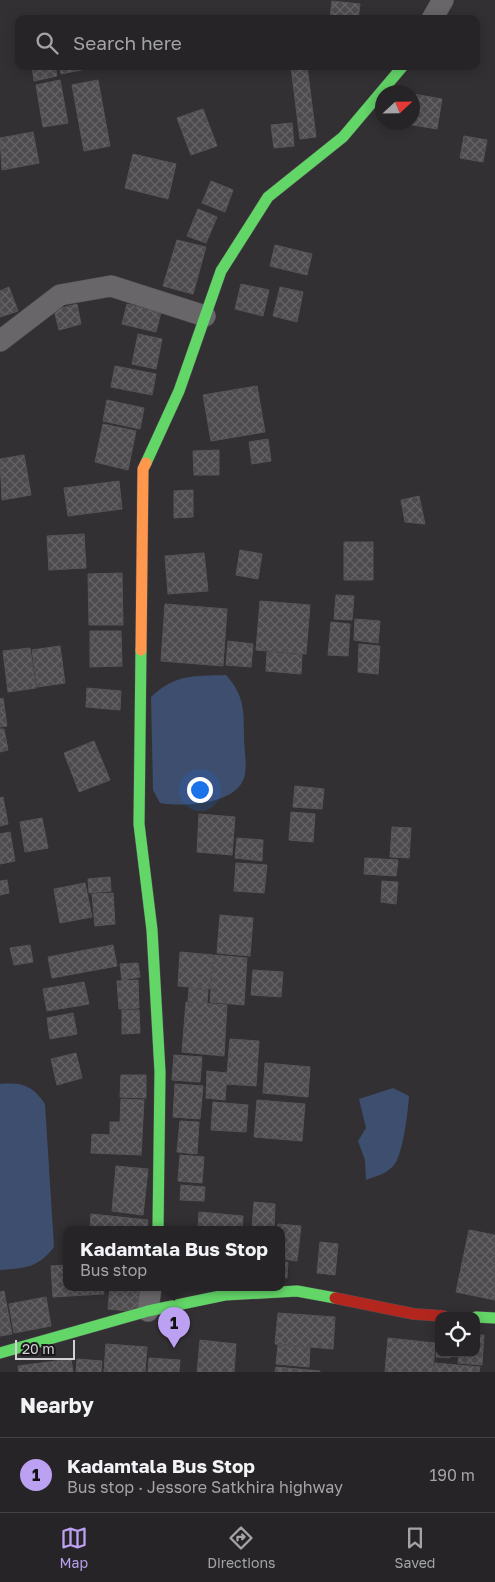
<!DOCTYPE html>
<html lang="en">
<head>
<meta charset="utf-8">
<style>
  :root { --surface:#262426; --page:#323032; --text:#f1f3f6; --muted:#a4a4a7; --line:#424143; --accent:#bca0f2 }
  body { margin:0; font-family:"Golos Text",sans-serif; background:var(--page); color:var(--text) }
  .controls { position:absolute; right:15px; bottom:15px; display:grid; overflow:hidden; border-radius:10px; box-shadow:0 2px 12px #0003 }
  .controls button { width:45px; height:45px; display:grid; place-items:center; padding:0; border:0; border-bottom:1px solid var(--line); background:var(--surface); color:var(--text); font:25px sans-serif }
  .compass { position:absolute; left:375px; top:85px; width:45px; height:45px; border-radius:50%; background:var(--surface); box-shadow:0 2px 12px #0003; rotate:68deg }
  .scale { position:absolute; left:15px; bottom:12px; width:60px; box-sizing:border-box; padding-left:5px; border:2px solid #d3d1d4; border-top:0; font-size:14px; line-height:18px; white-space:nowrap; color:#d3d1d4; -webkit-text-stroke:4px #19171a; paint-order:stroke }
  .you { position:absolute; left:199px; top:789px; width:18px; height:18px; margin:-12px; border:4px solid #fff; border-radius:50%; background:#1a73e8; box-shadow:0 0 0 8px #1a73e833 }
  .badge { display:grid; place-items:center; width:32px; height:32px; border-radius:50%; background:var(--accent); color:#111; font-size:16px; font-weight:700 }
  .pin { position:absolute; translate:-50% -41px; filter:drop-shadow(0 1px 2px #0008) }
  .pin::after { content:''; position:absolute; top:26px; width:18px; height:15px; background:inherit; clip-path:polygon(0 0,100% 0,50% 100%) }
  .popup { position:absolute; left:63px; top:1226px; width:222px; height:65px; box-sizing:border-box; display:grid; place-content:center; border-radius:10px; background:var(--surface); filter:drop-shadow(0 1px 4px #0005); font-size:16px; white-space:nowrap; color:var(--muted) }
  .popup b { font-size:19px; color:var(--text) }
  .popup::after { content:''; position:absolute; left:50%; top:100%; margin-left:-10px; border:10px solid transparent; border-top-color:var(--surface) }
  .list { margin:0; padding:0; list-style:none }
  h2 { display:flex; justify-content:space-between; align-items:center; height:65px; margin:0; padding:0 20px; font-size:21px }
  h2 small { font-size:16px; font-weight:400; color:var(--muted) }
  .list li { display:grid; grid-template-columns:32px 1fr auto; gap:15px; align-items:center; box-sizing:border-box; height:75px; padding:0 20px; border-top:1px solid var(--line) }
  .list b { display:block; font-size:19px; white-space:nowrap }
  .list p { margin:0; font-size:16px; white-space:nowrap; color:var(--muted) }
  .list em { font-size:16px; font-style:normal; color:var(--muted) }
  .icon { flex:none; width:28px; height:28px; fill:none; stroke:currentColor; stroke-width:2; stroke-linecap:round; stroke-linejoin:round }
  .map { position:relative; flex:none; width:495px; height:1372px; overflow:hidden }
  .search { position:absolute; background:var(--surface); box-shadow:0 2px 12px #0003; left:15px; right:15px; top:15px; height:55px; display:flex; align-items:center; gap:12px; box-sizing:border-box; padding:0 18px; border-radius:10px; color:var(--muted); font-size:19px }
  .sheet { height:140px; background:var(--surface) }
  nav { display:flex; justify-content:space-around; align-items:center; box-sizing:border-box; height:70px; border-top:1px solid var(--line); background:var(--surface); font-size:14px; color:var(--muted) }
  nav a { display:grid; justify-items:center; gap:2px }
  nav .on { color:var(--accent) }
  .map>svg:first-child { display:block }
  .water { fill:#3e4e6e }
  .building { fill:url(#building-cross-hatch); stroke:#565457 }
  .lines { fill:none; stroke-linecap:round; stroke-linejoin:round }
  .street-casing { stroke:#4f4d4f; stroke-width:22 }
  .fast-casing { stroke:#4f4d4f; stroke-width:12 }
  .slow-casing { stroke:#4f4d4f; stroke-width:12 }
  .jam-casing { stroke:#4f4d4f; stroke-width:12 }
  .street { stroke:#686668; stroke-width:21 }
  .fast { stroke:#63d668; stroke-width:11 }
  .slow { stroke:#ff974d; stroke-width:11 }
  .jam { stroke:#b3261e; stroke-width:11 }
</style>
</head>
<body>
<div class="map">
<svg width="495" height="1372" viewBox="0 0 495 1372">
  <defs>
    <pattern id="building-cross-hatch" width="8" height="8" patternUnits="userSpaceOnUse" patternTransform="scale(1.25)"><rect width="8" height="8" fill="#4d4b4d"/><path d="M0 0l8 8M0 8l8-8" fill="none" stroke="#666466"/></pattern>
  </defs>
  <rect width="100%" height="100%" fill="#323033"/>
  <path class="water" d="M226,675C244,695 244,710 244,736C244,748 247,762 245,774C240,805 183,807 160,803L153,790L151,697C175,674 194,676 226,675Z
    M0,1084C23,1082 33,1086 45,1104L54,1247C38,1268 25,1268 0,1270Z
    M393,1088L409,1096C408,1111 403,1154 394,1165C387,1174 376,1176 366,1180L365,1160L358,1141L366,1128L359,1099Z"/>
  <path class="building" d="M332,1L360,4L358,19L330,18Z
    M32,66H55L57,76L34,81Z
    M59,66H96V67L61,74Z
    M307,66L316,137L300,139L291,67Z
    M60,80L68,123L43,127L36,85Z
    M98,80L110,146L84,151L72,85Z
    M413,94L442,99L437,129L407,124L412,122Z
    M203,109L217,146L191,155L177,118Z
    M292,123L294,146L274,148L271,125Z
    M33,132L39,163L2,170L0,138Z
    M464,136L487,140L483,162L460,158Z
    M133,154L176,164L168,199L125,188Z
    M211,181L233,190L225,212L202,203Z
    M198,209L217,217L206,243L187,236Z
    M177,240L206,247L193,294L163,286Z
    M275,245L312,254L307,275L270,266Z
    M241,284L269,290L263,316L235,309Z
    M9,287L18,311L0,317V291Z
    M280,287L303,292L297,322L273,316Z
    M77,304L81,324L59,330L54,310Z
    M127,304L161,312L156,332L122,324Z
    M138,334L162,339L156,369L132,364Z
    M115,366L156,374L152,395L111,387Z
    M257,386L265,432L211,441L203,395Z
    M107,400L144,408L140,429L103,421Z
    M103,424L136,431L128,470L95,462Z
    M268,439L271,461L252,464L249,442Z
    M219,450V475H194L193,451Z
    M24,455L31,495L2,500L0,459Z
    M119,481L122,509L68,516L64,488Z
    M193,490V517L174,518V491Z
    M419,496L425,524L405,522L401,500Z
    M84,534L86,568L49,570L47,536Z
    M344,542H373V580H344Z
    M240,550L262,554L258,579L236,575Z
    M204,553L208,591L168,594L165,556Z
    M122,573L123,625H89L88,574Z
    M336,595L354,596L352,620L334,619Z
    M260,601L310,605L306,654L256,650Z
    M165,604L227,609L223,666L161,661Z
    M355,619L380,621L378,643L354,640Z
    M331,622L350,624L348,656L328,655Z
    M90,631H121L122,666L90,667Z
    M228,641L253,644L251,667L226,665Z
    M359,644L380,646L378,674L358,672Z
    M60,646L65,683L37,687L32,650Z
    M30,648L36,688L8,692L3,651Z
    M267,652L302,655L301,674L266,671Z
    M87,688L121,691L120,710L86,707Z
    M3,698L7,726L0,727V699Z
    M0,729H4L8,750L0,752Z
    M94,741L110,780L79,792L64,753Z
    M295,786L324,789L322,809L293,807Z
    M3,797L8,824L0,826V798Z
    M291,812L315,814L313,842L289,840Z
    M199,814L235,817L232,855L197,852Z
    M42,818L48,848L25,852L20,822Z
    M392,827L411,828L409,858L390,857Z
    M10,832L15,861L0,864V834Z
    M237,838L263,840L262,861L235,858Z
    M365,858L398,860L396,876L364,874Z
    M236,863L267,865L264,893L234,891Z
    M110,877L111,891L89,893L88,879Z
    M7,880L9,893L0,895V881Z
    M382,881L398,882L396,904L381,902Z
    M85,883L92,917L60,923L54,889Z
    M113,893L115,924L95,926L92,894Z
    M220,915L253,918L250,956L217,953Z
    M30,945L33,962L14,965L10,948Z
    M113,945L117,966L52,978L48,957Z
    M180,952L213,955L210,989L178,986Z
    M214,955L247,958L244,1005L210,1002Z
    M138,963L140,977L122,980L120,964Z
    M253,970L283,972L281,997L251,995Z
    M138,980L139,1008L119,1009L117,981Z
    M84,982L89,1004L47,1011L43,989Z
    M189,988L208,990L207,1003L188,1001Z
    M186,1002L227,1005L224,1056L182,1052Z
    M122,1010H139L140,1033L122,1034Z
    M73,1013L77,1034L50,1039L47,1018Z
    M230,1039L259,1041L256,1086L226,1084Z
    M76,1053L82,1078L57,1085L51,1059Z
    M174,1055L202,1057L200,1082L172,1080Z
    M265,1063L310,1067L308,1097L263,1093Z
    M207,1071L227,1073L225,1100L206,1098Z
    M121,1075H146V1098L120,1097Z
    M175,1084L203,1086L200,1119L173,1117Z
    M121,1099L144,1100L141,1155L91,1153L92,1134L110,1135V1122H120Z
    M257,1100L305,1104L302,1141L254,1137Z
    M213,1102L248,1105L246,1132L211,1130Z
    M180,1121L199,1122L197,1154L177,1152Z
    M180,1155L204,1157L202,1183L178,1181Z
    M116,1166L148,1169L143,1215L112,1211Z
    M181,1185L205,1187L204,1201L180,1200Z
    M254,1202L275,1204L274,1229H252Z
    M199,1212L243,1216L242,1229H198Z
    M91,1214L148,1220L147,1229H90Z
    M278,1224L301,1226L297,1261L282,1259V1229H277Z
    M469,1230L495,1235V1300L456,1292Z
    M320,1242L338,1244L335,1275L317,1273Z
    M282,1262H288L287,1278H282Z
    M66,1265V1287H103L104,1294L53,1297L51,1266Z
    M110,1287H141L138,1312L108,1309Z
    M4,1291L12,1334L0,1336V1292Z
    M46,1297L51,1326L14,1333L9,1304Z
    M278,1313L335,1317L333,1349L275,1344Z
    M438,1330L439,1353H450V1358L436,1357Z
    M476,1335H484L482,1365L458,1363L459,1353H476Z
    M388,1338L435,1343L433,1372H385Z
    M200,1340L236,1344L234,1372H197Z
    M106,1344L147,1347L145,1372H104Z
    M278,1345L310,1348L309,1367L276,1364Z
    M149,1358L180,1360L179,1372H148Z
    M71,1359L73,1372H19L18,1366Z
    M77,1359L102,1361L101,1372H76Z
    M435,1363L480,1367L479,1372H434Z
    M276,1367L320,1371V1372H275Z"/>
  <g class="lines">
    <defs>
      <path id="street" d="M432,19L443,0
        M0,341L60,295L111,286L205,316
        M148,1311L151,1287"/>
      <path id="fast" d="M146,463L179,391L221,271L268,197L343,137L403,66
        M141,650L139,824L152,930L160,1072L158,1229
        M476,1317L495,1318
        M0,1353L148,1311L225,1295L297,1291L335,1298"/>
      <path id="slow" d="M141,650L143,469L146,463"/>
      <path id="jam" d="M335,1298L414,1314L443,1316"/>
    </defs>
    <use href="#street" class="street-casing"/>
    <use href="#fast" class="fast-casing"/>
    <use href="#slow" class="slow-casing"/>
    <use href="#jam" class="jam-casing"/>
    <use href="#street" class="street"/>
    <use href="#fast" class="fast"/>
    <use href="#slow" class="slow"/>
    <use href="#jam" class="jam"/>
  </g>
</svg>
<div class="controls">
<button><svg class="icon" aria-label="locate" viewBox="0 0 24 24"><circle cx="12" cy="12" r="6"/><path d="M12 2v4M12 18v4M2 12h4M18 12h4"/></svg></button>
</div>
<svg class="compass" viewBox="-18 -18 36 36"><path d="M0-13l5 13h-10z" fill="#e53935"/><path d="M0 13l5-13h-10z" fill="#a4a4a7"/></svg>
<div class="scale">20 m</div>
<div class="you"></div>
<div class="pin badge" style="left:174px;top:1348px">1</div>
<div class="popup"><b>Kadamtala Bus Stop</b>Bus stop</div>
<div class="search"><svg class="icon" aria-label="search" viewBox="0 0 24 24"><circle cx="10" cy="10" r="6"/><path d="M15 15l6 6"/></svg>Search here</div>
</div>
<section class="sheet">
<h2>Nearby<small></small></h2>
<ul class="list">
<li><span class="badge">1</span><div><b>Kadamtala Bus Stop</b><p>Bus stop · Jessore Satkhira highway</p></div><em>190 m</em></li>
</ul>
</section>
<nav>
<a class="on"><svg class="icon" aria-label="map" viewBox="0 0 24 24"><path d="M3 6l6-2 6 2 6-2v14l-6 2-6-2-6 2zM9 4v14M15 6v14"/></svg>Map</a>
<a><svg class="icon" aria-label="directions" viewBox="0 0 24 24"><path d="M12 3l9 9-9 9-9-9zM9 14v-3h6M13 9l2 2-2 2"/></svg>Directions</a>
<a><svg class="icon" aria-label="saved" viewBox="0 0 24 24"><path d="M7 4h10v16l-5-4-5 4z"/></svg>Saved</a>
</nav>
</body>
</html>
